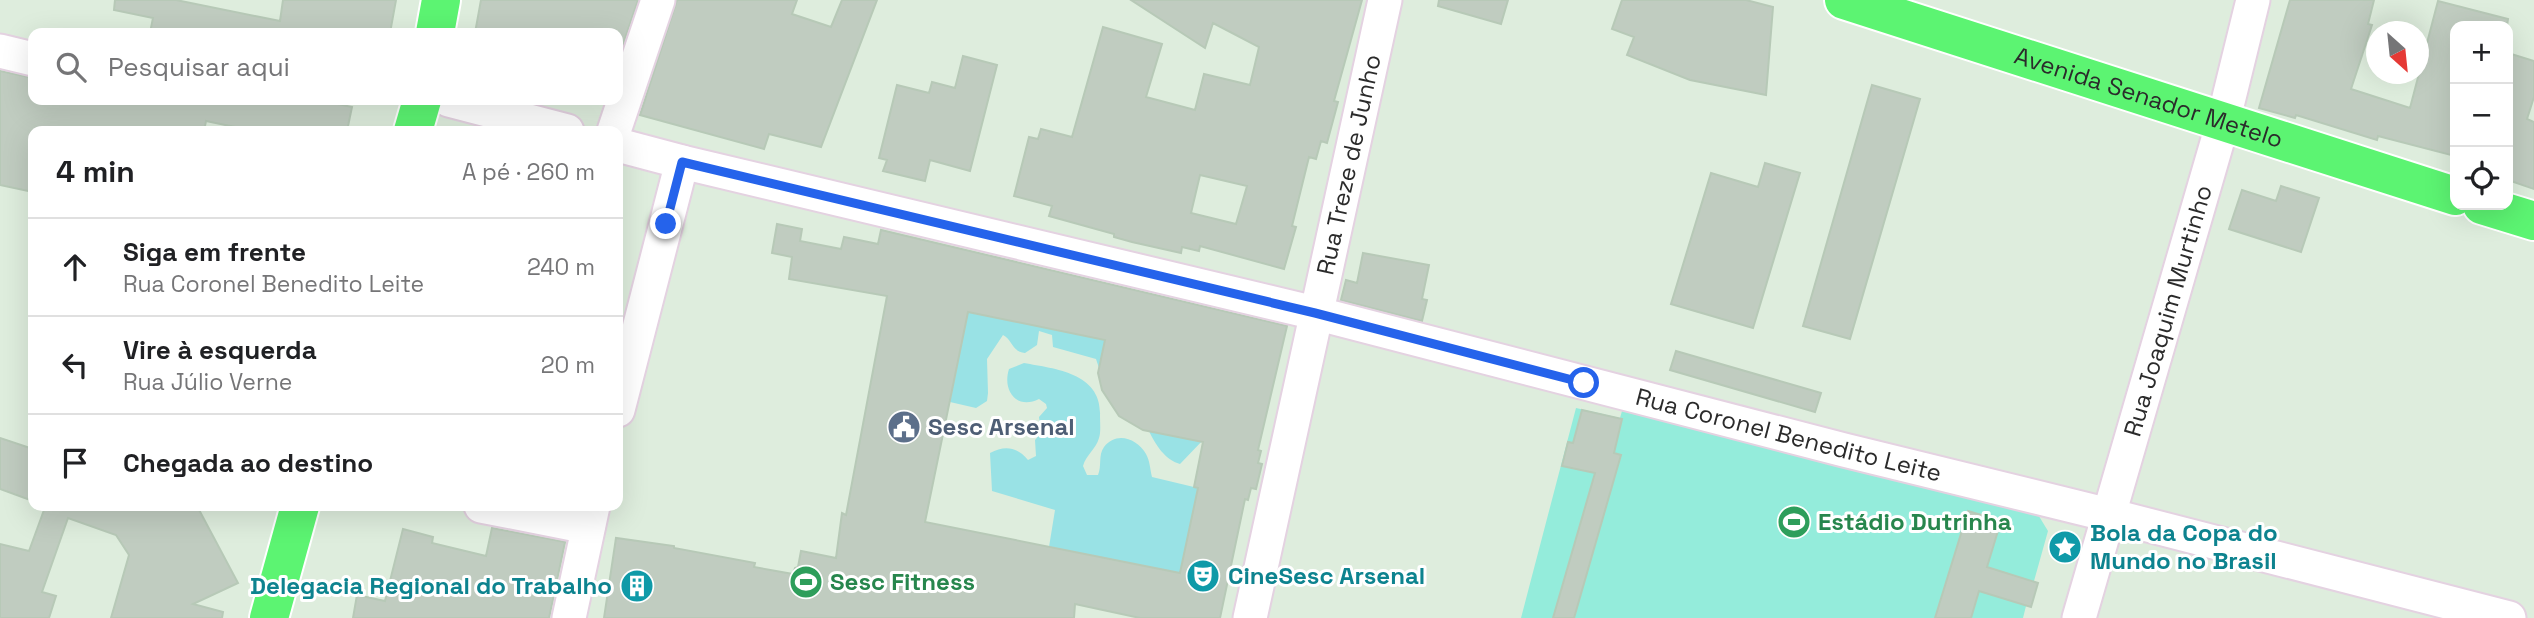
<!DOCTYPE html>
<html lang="pt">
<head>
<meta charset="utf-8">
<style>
  :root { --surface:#fff; --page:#f6f6f6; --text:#202124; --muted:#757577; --line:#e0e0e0 }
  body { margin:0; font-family:"Space Grotesk",sans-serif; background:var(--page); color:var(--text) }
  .controls { position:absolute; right:21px; top:21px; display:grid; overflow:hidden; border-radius:14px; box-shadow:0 7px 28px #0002 }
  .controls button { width:63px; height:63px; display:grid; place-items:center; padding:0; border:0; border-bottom:2px solid var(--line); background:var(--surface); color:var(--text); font:35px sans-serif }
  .compass { position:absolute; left:2366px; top:21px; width:63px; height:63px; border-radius:50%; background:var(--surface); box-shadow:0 7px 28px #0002; rotate:153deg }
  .stop { position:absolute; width:21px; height:21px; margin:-16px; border:5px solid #2563eb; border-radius:50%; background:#fff }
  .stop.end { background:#2563eb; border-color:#fff; box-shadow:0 2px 7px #0008 }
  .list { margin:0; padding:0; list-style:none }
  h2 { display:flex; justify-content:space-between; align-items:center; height:91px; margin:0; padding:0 28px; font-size:30px }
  h2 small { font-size:23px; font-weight:400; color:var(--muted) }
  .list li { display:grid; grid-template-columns:46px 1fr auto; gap:21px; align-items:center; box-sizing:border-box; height:98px; padding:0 28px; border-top:2px solid var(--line) }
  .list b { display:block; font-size:26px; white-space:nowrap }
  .list p { margin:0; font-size:23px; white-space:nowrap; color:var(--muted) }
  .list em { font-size:23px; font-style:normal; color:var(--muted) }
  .icon { flex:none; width:38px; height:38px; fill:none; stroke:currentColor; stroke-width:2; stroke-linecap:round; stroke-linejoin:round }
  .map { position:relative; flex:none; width:2534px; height:618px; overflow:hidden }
  .search { position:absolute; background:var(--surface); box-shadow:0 7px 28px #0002; left:28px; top:28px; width:595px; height:77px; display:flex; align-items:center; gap:18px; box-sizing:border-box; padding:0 24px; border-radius:14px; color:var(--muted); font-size:26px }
  .panel { position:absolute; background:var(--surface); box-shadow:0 7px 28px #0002; left:28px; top:126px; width:595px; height:385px; border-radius:14px }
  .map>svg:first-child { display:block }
  .green { fill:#99e2e5 }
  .pitch { fill:#94ecdb }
  .building { fill:#c0ccc0; stroke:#b7c9b7; stroke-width:2; fill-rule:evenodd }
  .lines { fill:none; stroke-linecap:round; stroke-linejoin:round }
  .minor-casing { stroke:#e4d2e1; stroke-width:37 }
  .major-casing { stroke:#fff; stroke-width:42 }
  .minor { stroke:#fff; stroke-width:33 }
  .major { stroke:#5cf472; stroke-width:38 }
  .route { stroke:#2563eb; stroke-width:9 }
  .labels { text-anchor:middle; stroke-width:6; stroke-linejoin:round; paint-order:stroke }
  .street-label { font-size:24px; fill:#2b2b2b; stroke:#fff }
  .service-label { font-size:24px; font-weight:bold; fill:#4e5e75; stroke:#fff; text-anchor:start }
  .leisure-label { font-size:24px; font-weight:bold; fill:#27864d; stroke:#fff; text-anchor:start }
  .culture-label { font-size:24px; font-weight:bold; fill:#0d838f; stroke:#fff; text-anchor:start }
</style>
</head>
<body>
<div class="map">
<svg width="2534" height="618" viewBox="0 0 2534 618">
  <rect width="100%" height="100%" fill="#deeddd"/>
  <path class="green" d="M968,312L1105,340L1099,368L1096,359L1053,347L1052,335L1039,331L1037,345L1025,353C1012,352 1012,339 1003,335L987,359L988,393L987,401L976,408L950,402Z
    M1024,363C1056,369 1102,373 1100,416C1100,423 1101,432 1099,438C1096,449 1086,455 1083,466L1087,475H1098C1102,466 1098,455 1104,447C1116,431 1137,438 1146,454C1150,461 1150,469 1152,477L1198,488L1180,573L1049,547L1055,510L992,491L990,453C1005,445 1017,447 1028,460L1036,456L1035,440L1041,433L1039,417L1047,408L1046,404L1039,399C1017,410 1002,391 1009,369Z
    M1149,431L1204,439L1180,464C1165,460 1155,444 1149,431Z"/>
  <path class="pitch" d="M1576,408L1620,418L1622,411L1831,464L2037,513L2048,531L2034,581L2038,583L2031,607L2026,606L2023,618H1521Z"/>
  <path class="building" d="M115,0H176L280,21L283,0H396L390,33H150L153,18L114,10Z
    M481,0H638L618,59V33H475Z
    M677,0H797L792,14L831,27L842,0H877L821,147L769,134L764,149L640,115Z
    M1131,0H1362L1334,101L1338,102L1327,143L1321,141L1316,159L1309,157L1292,226L1296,227L1284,269L1200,246L1199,251L1182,247L1181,253L1132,242L1114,237V234L1049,216L1052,206L1014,196L1029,137L1038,139L1041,129L1072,137L1103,27L1162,44L1146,97L1195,110L1204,74L1250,85L1259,47L1213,23L1205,48ZM1200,175L1247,186L1236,224L1191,213Z
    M1439,0H1508L1501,24L1438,6Z
    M1622,0H1746L1773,7L1766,95L1690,80L1627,55L1634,37L1612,29Z
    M2290,0H2374L2368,24L2372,25L2351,89L2410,108L2438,1L2508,19L2507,26H2455V156L2378,136L2377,140L2296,115L2295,118L2259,108Z
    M2508,53L2534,61V97L2527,119L2534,122V189L2508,180Z
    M963,56L997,65L970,171L930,160L925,181L883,171L887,160L879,158L897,85L929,93L932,82L955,88Z
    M0,71L33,78V100H319L352,107L347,131H254L206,121L204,131H33V192L0,185Z
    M1872,85L1920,99L1850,339L1803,326Z
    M1765,163L1800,173L1753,328L1671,304L1711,173L1758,187Z
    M2281,186L2319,198L2301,252L2229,229L2242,190L2276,201Z
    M777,224L802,229L800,241L841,249L844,237L878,244L881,230L1287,326L1258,450L1261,451L1258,463L1262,464L1256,489L1251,488L1248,500L1245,499L1220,618H1140L1075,604L1074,618H604L616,538L674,546V548L755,563L754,567L793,574L795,568L798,567L801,551L836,558L842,513L846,515L887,296L789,279L792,257L772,253ZM968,312L1105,340L1098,373L1102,390L1119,416L1143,430L1203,442L1194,487L1198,488L1180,573L925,522Z
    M1363,253L1429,265L1422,299L1427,300L1422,321L1341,300L1346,280L1357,283Z
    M1676,351L1821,393L1815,412L1670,370Z
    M1582,410L1622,419L1614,453L1621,455L1574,618H1553L1595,473L1562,466L1568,442L1573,443Z
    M0,438L33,449V501L0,489Z
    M42,506H197L238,583L193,604L223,612L222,618H111L129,555L116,535L68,518L42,592L56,596L49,618H0V544L29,551L44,510L42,509Z
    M1968,511L2001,521L1987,567L2038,583L2031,607L1979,591L1971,618H1935Z
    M492,528L565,542L549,618H353L357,595L385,601L403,529L433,537L432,543L486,556Z"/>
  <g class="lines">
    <defs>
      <g id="minor">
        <path d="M0,51L33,59"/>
        <path d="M449,100L567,131"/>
        <path d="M614,131L658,0"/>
        <path id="s1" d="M618,145L682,162L1315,313L1844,450L2109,515L2509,618"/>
        <path d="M618,410L682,162"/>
        <path d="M481,506L588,527"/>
        <path d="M569,618L593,506"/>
        <path id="s2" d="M1250,618L1385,0"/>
        <path id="s3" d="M2079,618L2223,122L2253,0"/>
      </g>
      <g id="major">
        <path id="s4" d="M1844,0L2455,196"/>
        <path d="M435,33L441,0"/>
        <path d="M413,131L422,100"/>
        <path d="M2482,205L2534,221"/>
        <path d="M269,618L300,506"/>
      </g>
    </defs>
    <use href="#minor" class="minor-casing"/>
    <use href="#major" class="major-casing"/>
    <use href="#minor" class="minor"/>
    <use href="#major" class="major"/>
  </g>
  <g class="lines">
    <path class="route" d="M666,224L682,162L1315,313L1584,383"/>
  </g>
  <defs>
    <symbol id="civic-disc" viewBox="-11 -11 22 22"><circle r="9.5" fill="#5c6f8a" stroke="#fff"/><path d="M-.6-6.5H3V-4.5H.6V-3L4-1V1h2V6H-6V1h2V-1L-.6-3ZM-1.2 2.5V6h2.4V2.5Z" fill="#fff"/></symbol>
    <symbol id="stadium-disc" viewBox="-11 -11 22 22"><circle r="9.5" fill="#2e9e5b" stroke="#fff"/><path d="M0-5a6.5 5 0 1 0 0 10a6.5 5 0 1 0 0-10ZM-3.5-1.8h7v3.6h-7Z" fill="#fff"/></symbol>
    <symbol id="sight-disc" viewBox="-11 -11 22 22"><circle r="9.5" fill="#0f9aa8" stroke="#fff"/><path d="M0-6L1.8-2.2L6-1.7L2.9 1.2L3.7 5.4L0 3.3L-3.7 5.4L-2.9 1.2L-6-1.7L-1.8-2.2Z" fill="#fff"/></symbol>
    <symbol id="theatre-disc" viewBox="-11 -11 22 22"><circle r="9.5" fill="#0f9aa8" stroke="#fff"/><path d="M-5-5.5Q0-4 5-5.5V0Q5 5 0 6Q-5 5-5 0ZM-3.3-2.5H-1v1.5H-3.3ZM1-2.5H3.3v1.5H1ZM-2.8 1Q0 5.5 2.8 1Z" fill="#fff"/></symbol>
    <symbol id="building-disc" viewBox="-11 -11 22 22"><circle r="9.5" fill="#0f9aa8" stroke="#fff"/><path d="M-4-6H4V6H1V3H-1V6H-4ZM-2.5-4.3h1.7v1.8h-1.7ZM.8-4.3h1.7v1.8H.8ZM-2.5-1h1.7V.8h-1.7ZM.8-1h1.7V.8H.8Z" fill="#fff"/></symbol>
  </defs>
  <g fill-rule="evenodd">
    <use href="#civic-disc" x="885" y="408" width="38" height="38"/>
    <use href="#stadium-disc" x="1775" y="503" width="38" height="38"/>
    <use href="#sight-disc" x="2046" y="528" width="38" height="38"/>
    <use href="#theatre-disc" x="1184" y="557" width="38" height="38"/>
    <use href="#stadium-disc" x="787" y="563" width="38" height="38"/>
    <use href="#building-disc" x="618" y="567" width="38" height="38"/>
  </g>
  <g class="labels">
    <g class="street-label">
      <text dy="8" stroke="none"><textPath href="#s4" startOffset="320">Avenida Senador Metelo</textPath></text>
      <text dy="8" stroke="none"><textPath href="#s2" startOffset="464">Rua Treze de Junho</textPath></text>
      <text dy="8" stroke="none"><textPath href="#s3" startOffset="320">Rua Joaquim Murtinho</textPath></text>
      <text dy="8" stroke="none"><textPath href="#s1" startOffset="1206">Rua Coronel Benedito Leite</textPath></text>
    </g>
    <g class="service-label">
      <text x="928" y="435">Sesc Arsenal</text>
    </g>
    <g class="leisure-label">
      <text x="1818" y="530">Estádio Dutrinha</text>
      <text x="830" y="590">Sesc Fitness</text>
    </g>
    <g class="culture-label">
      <text x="2090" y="541">Bola da Copa do<tspan x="2090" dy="28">Mundo no Brasil</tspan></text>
      <text x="1228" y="584">CineSesc Arsenal</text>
      <text x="612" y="594" text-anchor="end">Delegacia Regional do Trabalho</text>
    </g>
  </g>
</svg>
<div class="controls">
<button>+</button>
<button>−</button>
<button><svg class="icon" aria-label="locate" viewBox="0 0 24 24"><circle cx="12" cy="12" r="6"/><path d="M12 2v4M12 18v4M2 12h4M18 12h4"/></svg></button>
</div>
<svg class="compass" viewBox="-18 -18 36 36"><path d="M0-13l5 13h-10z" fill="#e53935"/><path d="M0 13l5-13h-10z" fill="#757577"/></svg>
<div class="stop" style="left:1584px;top:383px"></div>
<div class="stop end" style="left:666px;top:224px"></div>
<div class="search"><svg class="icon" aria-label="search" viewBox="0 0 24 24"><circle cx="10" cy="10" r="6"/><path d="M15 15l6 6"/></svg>Pesquisar aqui</div>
<section class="panel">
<h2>4 min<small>A pé · 260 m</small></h2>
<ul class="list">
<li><svg class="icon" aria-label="ahead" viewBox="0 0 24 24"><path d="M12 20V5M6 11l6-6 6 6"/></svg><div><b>Siga em frente</b><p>Rua Coronel Benedito Leite</p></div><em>240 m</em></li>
<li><svg class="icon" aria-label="left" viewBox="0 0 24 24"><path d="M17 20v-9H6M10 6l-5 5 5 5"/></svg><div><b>Vire à esquerda</b><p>Rua Júlio Verne</p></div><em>20 m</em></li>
<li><svg class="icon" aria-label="arrive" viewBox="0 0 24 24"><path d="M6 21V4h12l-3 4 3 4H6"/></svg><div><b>Chegada ao destino</b></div></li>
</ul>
</section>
</div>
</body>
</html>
